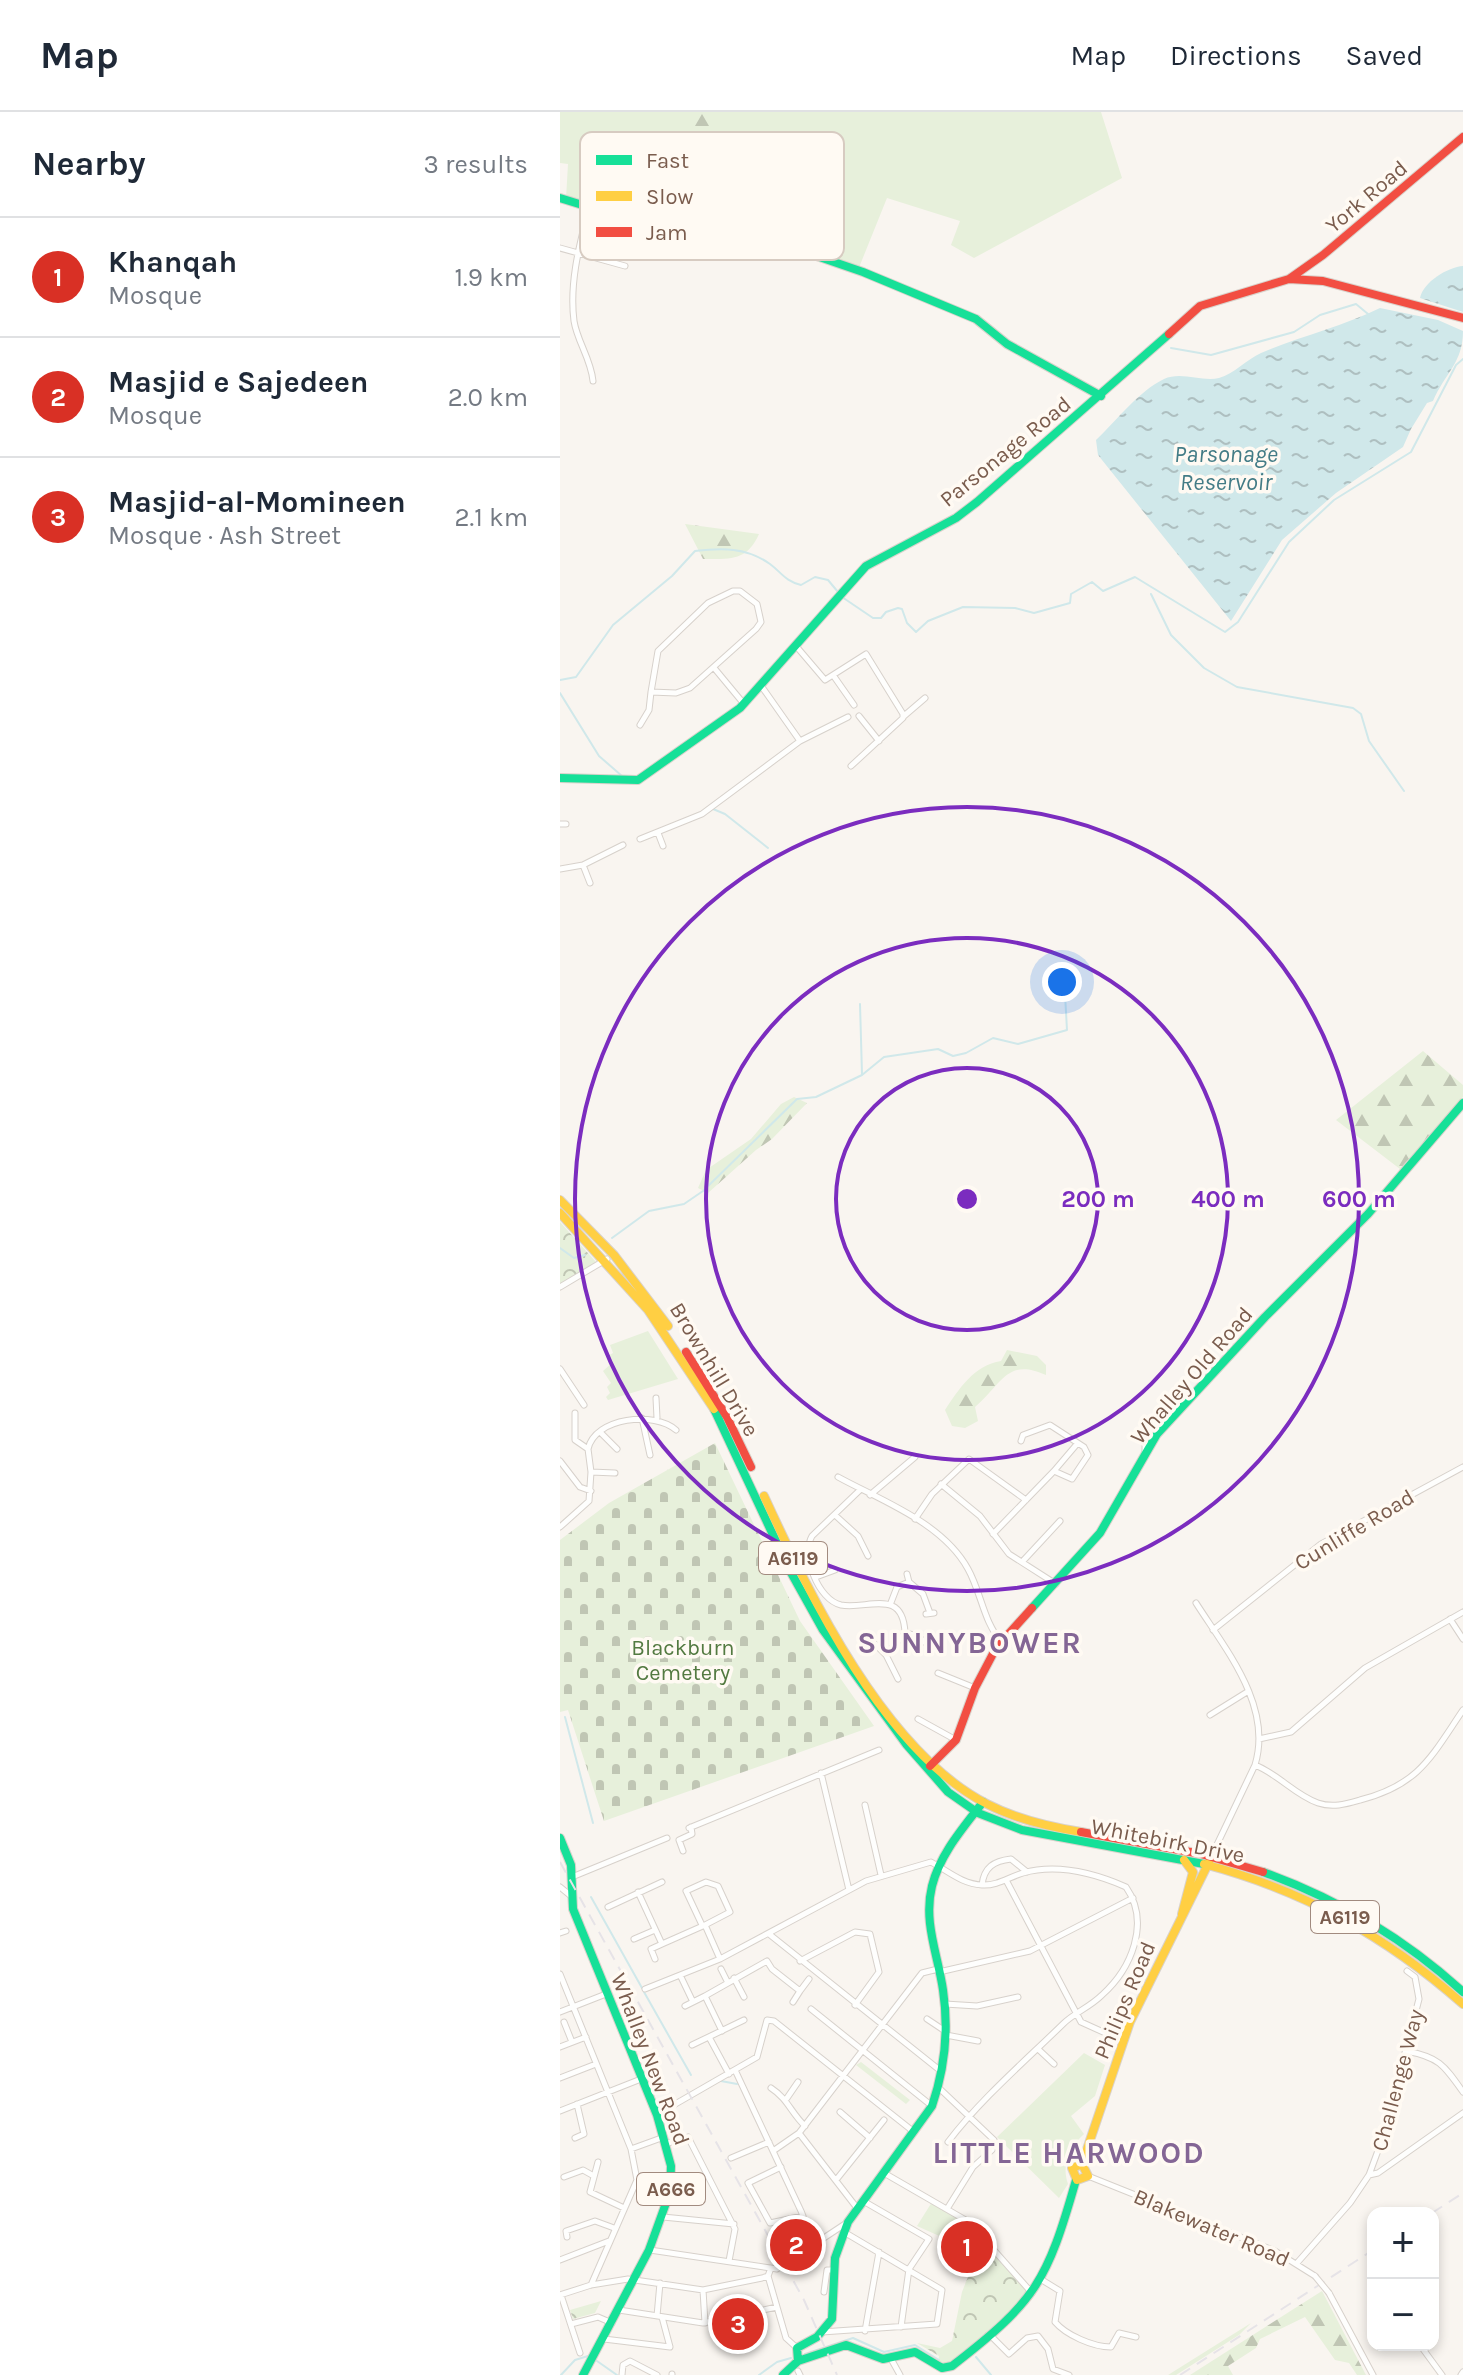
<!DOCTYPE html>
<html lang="en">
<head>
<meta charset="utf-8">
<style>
  :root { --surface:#fff; --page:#f2f2f3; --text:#1f2937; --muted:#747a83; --line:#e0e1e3; --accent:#d93025 }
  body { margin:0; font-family:Karla,sans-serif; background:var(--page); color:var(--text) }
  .controls { position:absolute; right:24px; bottom:24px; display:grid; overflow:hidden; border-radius:16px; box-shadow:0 4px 12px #0003 }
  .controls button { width:72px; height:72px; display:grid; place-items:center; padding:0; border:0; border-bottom:2px solid var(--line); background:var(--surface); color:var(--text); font:40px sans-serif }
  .you { position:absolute; left:502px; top:870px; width:28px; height:28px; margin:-20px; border:6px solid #fff; border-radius:50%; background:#1a73e8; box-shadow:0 0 0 12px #1a73e833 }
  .badge { display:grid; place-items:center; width:52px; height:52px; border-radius:50%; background:var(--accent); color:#fff; font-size:26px; font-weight:700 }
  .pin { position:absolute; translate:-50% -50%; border:4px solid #fff; box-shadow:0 2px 8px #0006 }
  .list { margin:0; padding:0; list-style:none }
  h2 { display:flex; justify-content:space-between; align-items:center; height:104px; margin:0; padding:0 32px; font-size:34px }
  h2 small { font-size:26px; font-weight:400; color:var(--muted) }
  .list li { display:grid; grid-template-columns:52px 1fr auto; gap:24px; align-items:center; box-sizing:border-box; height:120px; padding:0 32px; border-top:2px solid var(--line) }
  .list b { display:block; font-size:30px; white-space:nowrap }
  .list p { margin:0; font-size:26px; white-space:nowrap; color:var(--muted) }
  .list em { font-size:26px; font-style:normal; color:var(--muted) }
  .map { position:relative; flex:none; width:903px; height:2263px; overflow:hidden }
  header { display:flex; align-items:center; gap:48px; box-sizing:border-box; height:112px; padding:0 40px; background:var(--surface); border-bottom:2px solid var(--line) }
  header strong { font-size:38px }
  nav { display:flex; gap:44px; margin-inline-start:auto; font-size:28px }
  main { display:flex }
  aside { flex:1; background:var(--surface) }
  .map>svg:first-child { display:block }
  .green { fill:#e7f0db }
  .forest { fill:url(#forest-firs) }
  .cemetery { fill:url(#cemetery-stones) }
  .park { fill:url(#park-crowns) }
  .water { fill:url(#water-ripples) }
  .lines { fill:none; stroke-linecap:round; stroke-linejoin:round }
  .stream { stroke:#d0e8ea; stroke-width:2 }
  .street-casing { stroke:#d7d1cb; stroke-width:7 }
  .fast-casing { stroke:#d9d2cb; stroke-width:10 }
  .slow-casing { stroke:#d9d2cb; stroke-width:10 }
  .jam-casing { stroke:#d9d2cb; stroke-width:10 }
  .street { stroke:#fefefd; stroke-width:5 }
  .fast { stroke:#16e098; stroke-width:8 }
  .slow { stroke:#ffcf43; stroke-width:8 }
  .jam { stroke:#f24e42; stroke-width:8 }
  .rail { stroke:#e6e3e7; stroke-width:2; stroke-dasharray:12 8; stroke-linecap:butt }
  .street-bridge-casing { stroke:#d7d1cb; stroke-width:7; stroke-linecap:butt }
  .street-bridge { stroke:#fefefd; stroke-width:5 }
  .ring { fill:none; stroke:#7b2cbf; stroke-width:4 }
  .labels { text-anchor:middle; stroke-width:7; stroke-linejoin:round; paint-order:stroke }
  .shield { fill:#fffaf3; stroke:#a28b7f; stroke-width:2 }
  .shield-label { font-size:20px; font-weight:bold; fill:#7a5c4d }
  .street-label { font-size:22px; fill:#7a5c4d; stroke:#fffaf3 }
  .park-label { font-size:22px; fill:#537a41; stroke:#fffaf3 }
  .water-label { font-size:24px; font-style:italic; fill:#437c86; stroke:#fffaf3 }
  .district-label { font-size:30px; font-weight:bold; letter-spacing:2px; fill:#846695; stroke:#fffaf3 }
  .key { fill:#fffaf3; stroke:#d7cbc1; stroke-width:2 }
  .key-label { font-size:22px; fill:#7a5c4d }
  .centre { fill:#7b2cbf; stroke:#fffaf3; stroke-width:4 }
  .ring-label { font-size:24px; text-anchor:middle; font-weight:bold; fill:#7b2cbf; stroke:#fffaf3; stroke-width:7; stroke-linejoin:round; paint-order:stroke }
</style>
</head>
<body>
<header>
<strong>Map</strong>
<nav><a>Map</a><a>Directions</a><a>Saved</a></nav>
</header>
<main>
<aside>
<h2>Nearby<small>3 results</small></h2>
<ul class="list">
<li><span class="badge">1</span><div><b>Khanqah</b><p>Mosque</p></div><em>1.9 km</em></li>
<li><span class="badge">2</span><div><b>Masjid e Sajedeen</b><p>Mosque</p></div><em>2.0 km</em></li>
<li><span class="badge">3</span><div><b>Masjid-al-Momineen</b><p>Mosque · Ash Street</p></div><em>2.1 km</em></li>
</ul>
</aside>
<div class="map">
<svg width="903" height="2263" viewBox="0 0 903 2263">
  <defs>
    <pattern id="forest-firs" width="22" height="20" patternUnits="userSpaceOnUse" patternTransform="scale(2)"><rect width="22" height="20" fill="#e7f0db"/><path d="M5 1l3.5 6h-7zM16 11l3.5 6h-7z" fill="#c0c6b4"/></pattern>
    <pattern id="cemetery-stones" width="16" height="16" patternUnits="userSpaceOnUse" patternTransform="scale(2)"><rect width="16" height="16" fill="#e7f0db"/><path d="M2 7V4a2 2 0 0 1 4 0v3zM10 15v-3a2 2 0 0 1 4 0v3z" fill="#c0c6b4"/></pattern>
    <pattern id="park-crowns" width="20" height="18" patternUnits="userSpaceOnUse" patternTransform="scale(2)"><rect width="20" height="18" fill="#e7f0db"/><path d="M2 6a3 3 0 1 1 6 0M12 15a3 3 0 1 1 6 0" fill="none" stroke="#c0c6b4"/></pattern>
    <pattern id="water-ripples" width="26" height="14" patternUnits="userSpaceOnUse" patternTransform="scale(2)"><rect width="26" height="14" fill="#d0e8ea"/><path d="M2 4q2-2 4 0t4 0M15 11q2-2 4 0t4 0" fill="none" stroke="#aebfc0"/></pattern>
  </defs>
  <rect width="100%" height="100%" fill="#f9f5f0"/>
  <path class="green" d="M0,0H541L562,66L414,146L391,133L400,109L327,86L298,158L219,131L135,126L6,87L8,52L0,51Z
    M88,1219L118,1267L48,1288L46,1285L50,1281L47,1275L51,1271L43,1259L52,1251L48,1244L53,1241L50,1233Z
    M524,1941L545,1953L535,1984L511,2004L524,2022C510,2035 501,2052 508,2072L499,2086L437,2025Z
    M301,1950L350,1988L346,1992L296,1953Z
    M372,2090L405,2109L386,2127L357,2114Z
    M691,2211L679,2223L616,2263H608Z"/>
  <path class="forest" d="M140,0L178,3L156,34L144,65L122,45Z
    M125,412L199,422C187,449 171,447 143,447Z
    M863,939L903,973V985L840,1057L776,1008Z
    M234,985L247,991L212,1027L196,1038L148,1081L138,1076L146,1058L191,1027L221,992Z
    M447,1238L477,1244L486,1253V1263C447,1245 442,1272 415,1295L418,1309L405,1316L392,1314L385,1298C399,1277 414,1253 441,1249Z
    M762,2179L806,2263H797L789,2251L775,2248L745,2205L700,2227L696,2236L668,2254L673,2263H630Z"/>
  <path class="cemetery" d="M155,1331L240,1509L314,1614L44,1709L8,1598L0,1600V1428L49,1391Z"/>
  <path class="park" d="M0,1110L36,1150L0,1172Z
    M410,2116L468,2178L461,2190L390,2252L378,2250L379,2244L357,2231L380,2236L392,2229L402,2180L419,2137Z
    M41,2189L35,2201L13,2207L10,2198Z"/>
  <path class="water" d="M903,154V200L860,186C863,170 888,155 903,154Z
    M820,196L878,208L903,219C903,251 885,261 873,289L867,291L851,317L843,335L776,381L722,428L671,509L538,343L536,328C557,308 579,279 604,267C621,259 642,270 659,266C674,262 687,247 701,241C741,224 781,215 820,196Z"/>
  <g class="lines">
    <path class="stream" d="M611,236L651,243L734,220L760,203L796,192L808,202
      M591,482L611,523L644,556L677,575L793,596L801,602L809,629L844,679
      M282,485L313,506H321L326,500L338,496L342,497L347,511L356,520L368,509L403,495L455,496L474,501L510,491L511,482L532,470L543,479L575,465L665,520L678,510L729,430L774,388L851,340L896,253L903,247
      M0,568L16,565L53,513L112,464L135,439C162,436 186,435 210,452C222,461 225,469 241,473L255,465L268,468L278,480
      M0,581L39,644L62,664
      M153,697L165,702L208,736
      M300,892L302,962
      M52,1126L89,1099L124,1092L143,1079L237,987L256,985L302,963L324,945L378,937L393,944L406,941L433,926L458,932L507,918L505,882
      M0,1136L14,1146L25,1143
      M5,1605L33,1711
      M31,1785L82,1876
      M84,1880L131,1963
      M161,1969L177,1972
      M245,2242L293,2226L324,2240L355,2233L379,2248
      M416,2245L431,2263
      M37,2249L57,2263
      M1,2263L15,2248L28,2244
      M199,2263L217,2250L231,2246"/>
    <defs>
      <path id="street" d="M29,95C20,131 9,170 14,209C17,229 31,247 33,269
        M42,105L101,127L117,123
        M0,136L65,154
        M173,479H180L197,492L201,510L196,517L130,576L116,581L91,580L98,539L148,491Z
        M236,534L265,568L306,542L343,602V606L291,654
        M155,557L184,592
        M273,563L294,593
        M202,575L240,629
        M299,604L319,629
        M344,604L365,586
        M80,613L89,598L91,580
        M0,712H6
        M98,721L103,734
        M80,727L142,702L240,629L288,605
        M23,753L30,771
        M0,757L23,753L63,733
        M0,1175L47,1147
        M0,1257L24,1293
        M96,1286L97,1306
        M15,1301V1328L28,1337
        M82,1306L90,1343
        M40,1320L57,1337
        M28,1337C35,1305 95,1299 116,1318
        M585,1339V1314H594L597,1322
        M0,1349L20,1375L31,1379
        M494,1359L517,1332
        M31,1360L55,1361
        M278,1365C322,1389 383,1411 408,1457C421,1480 424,1511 441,1529
        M381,1372L420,1404L449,1442L496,1472
        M301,1377L252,1424C241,1443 258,1488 281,1493C307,1498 343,1475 345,1521
        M310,1383L355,1345
        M276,1404L298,1424L308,1444
        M355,1407L372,1382L409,1347L466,1388
        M0,1415L29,1389L31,1360L28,1337
        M433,1422L494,1359L512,1367L528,1343L524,1335L490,1313L463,1323L461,1329
        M462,1450L500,1409
        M347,1462L349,1470
        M256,1465L275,1458
        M636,1491C666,1538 713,1594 695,1653L652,1743
        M330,1493L337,1475L349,1470L363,1482L370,1501
        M366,1502L374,1501
        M890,1507L903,1527
        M653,1518L761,1432L903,1355
        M310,1527L326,1543L338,1567
        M326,1543L345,1521L358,1524L370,1535
        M378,1561L415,1576
        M650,1603L687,1580
        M358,1607L396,1628
        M699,1627L731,1620L805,1556L903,1500
        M695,1653C718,1662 735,1683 758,1691C773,1696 786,1692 800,1688C859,1673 871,1645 903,1598
        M261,1661L289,1778
        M305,1693L321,1763
        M129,1716L319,1638
        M123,1739L119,1728L132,1722L131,1715
        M12,1765L107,1726
        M446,1768L521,1910L563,1929
        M422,1773C424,1755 434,1749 451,1747L467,1760
        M0,1775L11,1784
        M78,1780L102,1832L145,1813L160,1847
        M48,1795L102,1770
        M142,1813L126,1779L146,1770L158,1774L170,1800L145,1813
        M0,1821L6,1819
        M209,1822L382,1960
        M74,1827L95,1818
        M95,1847L91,1837L102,1832
        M240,1849L295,1820L310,1822L319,1860L295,1893
        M379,1860L470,1839L573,1786
        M0,1862L71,2037L77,2068L31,2173
        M121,1865L133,1890L145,1884L162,1919
        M174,1866L184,1885
        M168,1871L207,1849L212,1857L240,1879L233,1890
        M85,1877L160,1847L306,1769L371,1750C388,1759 402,1772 422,1773C437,1774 449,1765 463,1761C498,1751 534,1761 566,1775C591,1811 571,1857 542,1883C530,1895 514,1901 503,1912C464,1950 420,1988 388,2030
        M240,1879L249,1867
        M145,1884L168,1871L161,1857
        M385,1892L417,1894L458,1885
        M125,1894L133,1890
        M251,1897L372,1994
        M0,1900L46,1882
        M367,1907L385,1919
        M4,1910L12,1930
        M386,1923L418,1929
        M149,1925L169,1962
        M132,1933L184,1908
        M0,1935L26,1925
        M478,1937L494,1952
        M846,1939C879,1945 884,1953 903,1980
        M175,1958L241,2099L243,2104L210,2111L188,2071L221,2055
        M0,1966L36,1952
        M211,1976C228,1987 231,2001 245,2014
        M379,1976L434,2028
        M227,1986L238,1970
        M0,1999L81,1967
        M280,2000L310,2026
        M98,2002L197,1945L207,1908L214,1909L354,2020
        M239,2021L297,2096
        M128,2025L175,2117L169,2149
        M15,2026L24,2022L17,1992
        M107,2032L122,2024
        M71,2037L104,2025
        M213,2039L239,2021L362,1861L378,1857
        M171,2046L209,2030
        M38,2050L30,2080L64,2096
        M324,2061L409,2110L472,2181
        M809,2063L818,2061L903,2001
        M528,2064L715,2139L755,2164
        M4,2065L23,2058L32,2063
        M77,2068L112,2070
        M276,2068L324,2008
        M305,2090L369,2127L349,2157L341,2215
        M387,2097L413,2055L432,2038
        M103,2105L174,2112
        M7,2125L6,2119L35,2109L54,2116
        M90,2138L217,2157L288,2110
        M0,2148L49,2129
        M737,2151L790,2091L809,2063L823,2025L859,1887L855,1865L847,1859
        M208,2164L226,2226L237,2236
        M482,2168L500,2179L495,2210C506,2223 533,2235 551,2235L559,2221L576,2225
        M143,2178L145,2211
        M264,2180L267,2158H275
        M769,2181L813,2263
        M0,2183L31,2173L68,2167L143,2178L202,2166L208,2164L211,2156
        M1,2183L20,2241
        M59,2198L143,2211L217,2195
        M97,2204L100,2171
        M11,2212L38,2205L52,2211
        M305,2219L319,2140
        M262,2220L377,2212L382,2178L284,2120
        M431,2224L449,2242L467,2226L478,2224L488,2237L493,2257L509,2263
        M44,2227L110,2235L102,2205
        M860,2233L882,2263
        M330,2245L340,2263
        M238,2259L240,2263
        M62,2263L63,2253L70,2249L97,2263
        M112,2263V2262
        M901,2263L903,2260"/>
      <path id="fast" d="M0,86L123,124L219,131L303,160L416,207L447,232L541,284
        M0,666L78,668L180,596L306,454L396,406L417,390L609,222
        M154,1297L229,1457L263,1518L346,1632L388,1680L418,1701L462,1718L644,1752
        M472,1496L540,1421L597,1322L705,1205L808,1102L903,991
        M0,1726L11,1753L13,1797L97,2003L111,2054L110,2080L89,2138L23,2263
        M703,1760C778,1787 844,1826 903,1880
        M238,2249L237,2236L257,2225L272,2207L275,2146L288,2110L372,1994C385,1956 389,1918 383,1878C378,1843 363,1810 372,1774C380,1742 403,1716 423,1690
        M223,2263L238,2249L286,2233L323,2247L355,2240L382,2256L392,2254C476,2189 487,2170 516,2068"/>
      <path id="slow" d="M0,1088L54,1143L108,1214
        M0,1101L88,1198L154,1297
        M204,1384C250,1484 325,1640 427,1692C456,1707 489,1715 521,1720
        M644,1752C743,1778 826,1824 903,1892
        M622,1802L633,1760L624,1748
        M522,2052L528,2064L517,2068L512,2056L522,2052L570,1910L649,1750"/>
      <path id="jam" d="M729,167L763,143L903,25
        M609,222L640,194L729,167L763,169L903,206
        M126,1240L167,1305L191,1355
        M370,1654L396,1628L415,1576L436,1536L472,1496
        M521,1720L641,1742L703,1760"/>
    </defs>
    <use href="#street" class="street-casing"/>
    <use href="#fast" class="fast-casing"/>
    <use href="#slow" class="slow-casing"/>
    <use href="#jam" class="jam-casing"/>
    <use href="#street" class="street"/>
    <use href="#fast" class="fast"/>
    <use href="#slow" class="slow"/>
    <use href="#jam" class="jam"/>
    <path class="rail" d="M0,1750L244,2188L277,2263
      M872,2101L903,2081
      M620,2263L813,2138"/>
    <defs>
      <path id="street-bridge" d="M755,2164L769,2181"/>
    </defs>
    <use href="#street-bridge" class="street-bridge-casing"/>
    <use href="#street-bridge" class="street-bridge"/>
  </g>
  <g class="ring">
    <circle cx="407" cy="1087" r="131"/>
    <circle cx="407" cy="1087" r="261"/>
    <circle cx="407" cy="1087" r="392"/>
  </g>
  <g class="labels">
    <g class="shield">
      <rect x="199" y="1430" width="68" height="32" rx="6"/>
      <rect x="751" y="1789" width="68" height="32" rx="6"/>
      <rect x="77" y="2061" width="68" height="32" rx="6"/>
    </g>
    <g class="shield-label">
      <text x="233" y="1453">A6119</text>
      <text x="785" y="1812">A6119</text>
      <text x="111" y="2084">A666</text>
    </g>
    <g class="street-label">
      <text transform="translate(806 84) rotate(-40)" y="8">York Road</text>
      <text transform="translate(445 339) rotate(-39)" y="8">Parsonage Road</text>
      <text transform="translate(155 1257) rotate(59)" y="8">Brownhill Drive</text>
      <text transform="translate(631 1263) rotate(-49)" y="8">Whalley Old Road</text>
      <text transform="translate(794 1417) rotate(-31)" y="8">Cunliffe Road</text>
      <text transform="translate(608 1728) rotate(11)" y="8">Whitebirk Drive</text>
      <text transform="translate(564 1888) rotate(-67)" y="8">Philips Road</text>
      <text transform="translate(91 1947) rotate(69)" y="8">Whalley New Road</text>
      <text transform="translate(837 1968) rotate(-75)" y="8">Challenge Way</text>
      <text transform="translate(652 2115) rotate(23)" y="8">Blakewater Road</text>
    </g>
    <g class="park-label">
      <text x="123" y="1543">Blackburn<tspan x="123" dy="25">Cemetery</tspan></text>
    </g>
    <g class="water-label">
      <text x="666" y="350">Parsonage<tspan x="666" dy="28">Reservoir</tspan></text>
    </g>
    <g class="district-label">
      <text x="410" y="1541">SUNNYBOWER</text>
      <text x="509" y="2051">LITTLE HARWOOD</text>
    </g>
  </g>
  <rect x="20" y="20" width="264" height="128" rx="12" class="key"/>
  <rect x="36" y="43" width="36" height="10" fill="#16e098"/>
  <rect x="36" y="79" width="36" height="10" fill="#ffcf43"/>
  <rect x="36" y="115" width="36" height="10" fill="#f24e42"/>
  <g class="key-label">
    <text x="86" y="56">Fast</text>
    <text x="86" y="92">Slow</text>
    <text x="86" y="128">Jam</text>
  </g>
  <circle cx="407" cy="1087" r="12" class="centre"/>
  <g class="ring-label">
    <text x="538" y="1095">200 m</text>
    <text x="668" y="1095">400 m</text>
    <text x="799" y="1095">600 m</text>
  </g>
</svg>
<div class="controls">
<button>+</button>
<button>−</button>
</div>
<div class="you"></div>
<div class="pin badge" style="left:407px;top:2135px">1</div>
<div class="pin badge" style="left:236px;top:2133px">2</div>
<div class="pin badge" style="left:178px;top:2212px">3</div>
</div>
</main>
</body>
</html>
